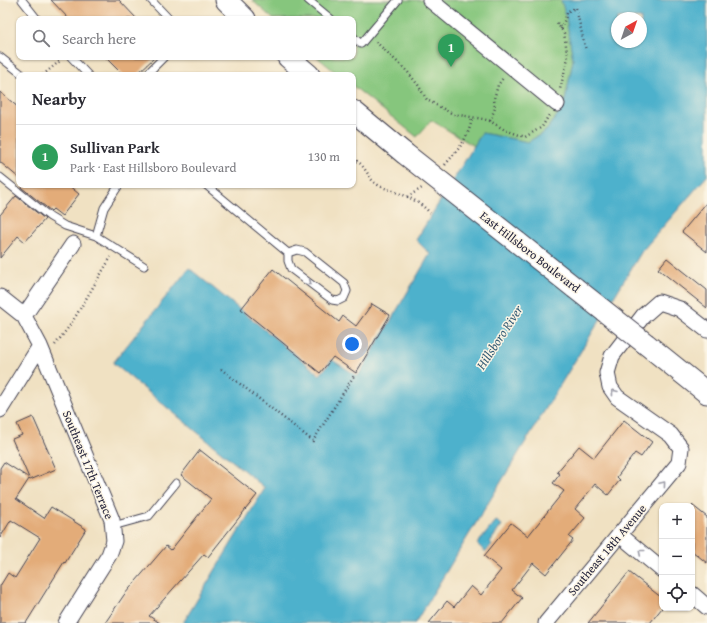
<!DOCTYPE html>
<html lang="en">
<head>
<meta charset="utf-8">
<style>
  :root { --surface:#fff; --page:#f7f7f7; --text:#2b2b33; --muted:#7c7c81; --line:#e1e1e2; --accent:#d1495b }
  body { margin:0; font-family:"Gentium Book Plus",serif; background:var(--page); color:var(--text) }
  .controls { position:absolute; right:12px; bottom:12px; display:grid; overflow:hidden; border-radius:8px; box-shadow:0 1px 3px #0004 }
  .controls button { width:36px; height:36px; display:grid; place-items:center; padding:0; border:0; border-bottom:1px solid var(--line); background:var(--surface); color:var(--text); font:20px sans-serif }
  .compass { position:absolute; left:611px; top:12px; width:36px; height:36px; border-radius:50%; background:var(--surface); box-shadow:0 1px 3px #0004; rotate:40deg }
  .you { position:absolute; left:352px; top:344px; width:14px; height:14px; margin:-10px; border:3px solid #fff; border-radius:50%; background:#1a73e8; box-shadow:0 0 0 6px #1a73e833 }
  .badge { display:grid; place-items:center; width:26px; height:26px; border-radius:50%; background:var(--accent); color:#fff; font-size:13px; font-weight:700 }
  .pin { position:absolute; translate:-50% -33px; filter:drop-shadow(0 1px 2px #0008) }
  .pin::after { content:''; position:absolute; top:21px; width:14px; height:12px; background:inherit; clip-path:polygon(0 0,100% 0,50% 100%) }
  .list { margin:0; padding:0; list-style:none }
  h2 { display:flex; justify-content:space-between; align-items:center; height:52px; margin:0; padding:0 16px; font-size:17px }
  h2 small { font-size:13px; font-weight:400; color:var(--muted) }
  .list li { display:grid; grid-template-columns:26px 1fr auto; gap:12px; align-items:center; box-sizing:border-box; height:64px; padding:0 16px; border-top:1px solid var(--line) }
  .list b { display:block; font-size:15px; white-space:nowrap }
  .list p { margin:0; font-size:13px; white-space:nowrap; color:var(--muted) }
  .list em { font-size:13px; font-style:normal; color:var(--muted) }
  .icon { flex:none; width:22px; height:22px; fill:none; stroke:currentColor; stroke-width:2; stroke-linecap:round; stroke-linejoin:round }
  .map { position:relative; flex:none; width:707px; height:623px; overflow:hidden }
  .search { position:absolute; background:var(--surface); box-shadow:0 1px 3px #0004; left:16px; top:16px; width:340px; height:44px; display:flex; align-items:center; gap:10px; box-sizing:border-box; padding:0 14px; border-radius:8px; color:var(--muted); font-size:15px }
  .panel { position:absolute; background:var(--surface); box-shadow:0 1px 3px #0004; left:16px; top:72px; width:340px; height:116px; border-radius:8px }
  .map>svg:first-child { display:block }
  .green { fill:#86c67d; stroke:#54745c }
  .water { fill:#4db1cc; stroke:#386a84; fill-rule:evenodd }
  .building { fill:#e3ac79 }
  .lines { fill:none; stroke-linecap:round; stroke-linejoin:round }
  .lane-casing { stroke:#413f4f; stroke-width:9 }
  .street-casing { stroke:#413f4f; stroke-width:17 }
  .secondary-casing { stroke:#413f4f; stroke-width:23 }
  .path { stroke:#413f4f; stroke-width:2.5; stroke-dasharray:1 3; stroke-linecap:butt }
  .lane { stroke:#fff; stroke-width:7 }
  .street { stroke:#fff; stroke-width:15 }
  .secondary { stroke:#fff; stroke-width:21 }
  .secondary-bridge-casing { stroke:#413f4f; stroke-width:23; stroke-linecap:butt }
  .secondary-bridge { stroke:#fff; stroke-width:21 }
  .oneway { stroke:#9c9ca7 }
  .labels { text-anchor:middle; stroke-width:3; stroke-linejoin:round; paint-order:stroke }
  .street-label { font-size:12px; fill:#22223b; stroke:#fcf5e5 }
  .water-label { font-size:13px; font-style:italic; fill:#335b75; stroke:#fcf5e5 }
</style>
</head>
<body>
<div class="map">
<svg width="707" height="623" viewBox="0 0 707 623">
  <rect width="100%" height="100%" fill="#fcf5e5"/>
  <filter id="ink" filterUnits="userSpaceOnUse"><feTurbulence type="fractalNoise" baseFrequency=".025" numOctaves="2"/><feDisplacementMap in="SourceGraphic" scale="8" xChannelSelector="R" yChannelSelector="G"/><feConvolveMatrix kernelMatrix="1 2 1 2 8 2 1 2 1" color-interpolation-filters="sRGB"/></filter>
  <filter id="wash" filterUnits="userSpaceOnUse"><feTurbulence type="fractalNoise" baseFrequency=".012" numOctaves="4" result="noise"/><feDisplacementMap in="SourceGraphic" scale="16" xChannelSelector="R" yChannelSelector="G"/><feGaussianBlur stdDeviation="0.9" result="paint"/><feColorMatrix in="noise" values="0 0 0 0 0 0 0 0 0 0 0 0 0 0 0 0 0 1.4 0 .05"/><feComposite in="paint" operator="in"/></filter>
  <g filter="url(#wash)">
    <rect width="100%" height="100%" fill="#f0e1c2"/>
    <path class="green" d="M252,0H561L567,17L573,60L564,106L546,131L528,142L482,133L474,146L431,120L417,137L353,86V75H339L317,57H353V19H273Z"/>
    <path class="water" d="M561,0H707V176L642,251L415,623H183L265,488L113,363L189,268L320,375L332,360L358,376L430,254L416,240L482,133L528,142L546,131L564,106L573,60L566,17ZM617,18H641V42H617Z
      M496,521L502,525L490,542L492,544L486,552L477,544Z"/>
    <g id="blocks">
      <path class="building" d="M51,0H119L137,19H69Z
        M105,57H155L136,75H123Z
        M0,92L19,108V178L0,162Z
        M24,185H68L79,194L62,216L53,209L51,211L22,188Z
        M16,196L45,219L25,242L18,236L0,258V215Z
        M707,202V252L682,232Z
        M667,258L707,290V308L658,269Z
        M273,269L339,322L343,316L356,326L372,304L390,315L356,373L333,357L320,373L241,309Z
        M33,417L56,469L30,480L29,479L16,499L44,518L51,507L86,529L65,563L64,562L26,623H0V586L8,573L15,578L40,538L11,520L0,538V468L4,462L29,478L12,439L22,435L17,424Z
        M624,420L652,442L641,457L635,453L617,477L620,480L608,495L595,484L575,509L585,518L569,537L573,540L546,574L533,563L512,590L522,598L502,623H429L447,601L454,607L471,586L481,595L501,570L484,556L511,523L528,536L564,491L553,483L560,474L557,472L579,446L594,458Z
        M200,450L257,495L208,557L204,554L149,616L160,623H105L124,595L166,546L171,550L211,499L181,475Z
        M692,505L707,517V563L692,551Z
        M629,572L662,598V608L650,623H588Z"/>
    </g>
  </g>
  <g filter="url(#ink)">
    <use href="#blocks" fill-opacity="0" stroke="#413f4f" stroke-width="1"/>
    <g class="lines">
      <defs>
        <path id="lane" d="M22,0L37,19
          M151,0L169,19
          M308,0L331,19
          M353,37L361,44L398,0
          M0,57L23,75
          M71,57L88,75
          M146,75L164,57
          M0,177L50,217L65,226L96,236L144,266
          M206,185L288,253V261L291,269L332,300L338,301L344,298L347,291L344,283L305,252L297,250L288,253
          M96,236L104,208L119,185
          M113,526L149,516L176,483"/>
        <path id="street" d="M430,0L557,104
          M0,297L24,316L40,346L112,520L114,541L109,555L66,623
          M24,316L73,244
          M0,410L40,346
          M620,535L662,570
          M692,594L707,607
          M546,623L679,463L681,448L671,435L617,397L610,387L607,373L612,356L643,316L659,302L680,309L707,330"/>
        <path id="secondary" d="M226,0L245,19
          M288,57L309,75
          M353,111L404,153
          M517,242L575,288
          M646,344L707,393"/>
      </defs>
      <use href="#lane" class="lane-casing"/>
      <use href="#street" class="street-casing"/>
      <use href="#secondary" class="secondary-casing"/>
      <path class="path" d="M557,23L564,33L568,58L560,89
        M561,29L568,11L576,8L586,51
        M376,42L407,71L418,85L427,100L453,114L483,119L490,121L505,130L525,137L542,127L549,115
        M43,75L61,60
        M490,121L495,108L494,99L498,85L503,78
        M353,159C367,165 367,179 378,185C383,188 388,189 393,191C407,196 420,202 430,213
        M445,165C459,148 468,140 472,118
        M407,197L422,188
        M55,345L71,324L111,257
        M221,369L313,441L355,374"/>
      <use href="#lane" class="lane"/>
      <use href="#street" class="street"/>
      <use href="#secondary" class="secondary"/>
      <defs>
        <path id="secondary-bridge" d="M404,153L517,242
          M575,288L646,344"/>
      </defs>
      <use href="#secondary-bridge" class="secondary-bridge-casing"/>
      <use href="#secondary-bridge" class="secondary-bridge"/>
    </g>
    <defs><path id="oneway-chevron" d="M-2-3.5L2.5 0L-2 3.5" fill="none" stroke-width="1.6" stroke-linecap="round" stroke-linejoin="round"/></defs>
    <g class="oneway">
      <use href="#oneway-chevron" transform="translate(309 283) rotate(38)"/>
      <use href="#oneway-chevron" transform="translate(614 392) rotate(-128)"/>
      <use href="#oneway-chevron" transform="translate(663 484) rotate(-50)"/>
      <use href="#oneway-chevron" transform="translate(641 552) rotate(-141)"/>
    </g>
  </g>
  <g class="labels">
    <g class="street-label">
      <text transform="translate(530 252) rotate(38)" y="4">East Hillsboro Boulevard</text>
      <text transform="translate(88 465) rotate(68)" y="4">Southeast 17th Terrace</text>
      <text transform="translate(607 550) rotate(-50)" y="4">Southeast 18th Avenue</text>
    </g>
    <g class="water-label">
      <text transform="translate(499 337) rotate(-57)" y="5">Hillsboro River</text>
    </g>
  </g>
</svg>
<div class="controls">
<button>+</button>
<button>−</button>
<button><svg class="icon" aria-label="locate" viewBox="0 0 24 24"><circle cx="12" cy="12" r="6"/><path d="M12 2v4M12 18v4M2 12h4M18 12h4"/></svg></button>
</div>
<svg class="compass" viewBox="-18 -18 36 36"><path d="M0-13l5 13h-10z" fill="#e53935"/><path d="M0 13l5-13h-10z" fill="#7c7c81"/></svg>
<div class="you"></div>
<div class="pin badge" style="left:451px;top:67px;background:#2e9e5b">1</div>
<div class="search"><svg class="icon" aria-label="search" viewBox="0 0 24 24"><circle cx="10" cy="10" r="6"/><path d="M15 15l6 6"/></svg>Search here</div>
<section class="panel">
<h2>Nearby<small></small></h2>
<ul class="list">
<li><span class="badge" style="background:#2e9e5b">1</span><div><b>Sullivan Park</b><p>Park · East Hillsboro Boulevard</p></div><em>130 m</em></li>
</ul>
</section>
</div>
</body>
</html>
